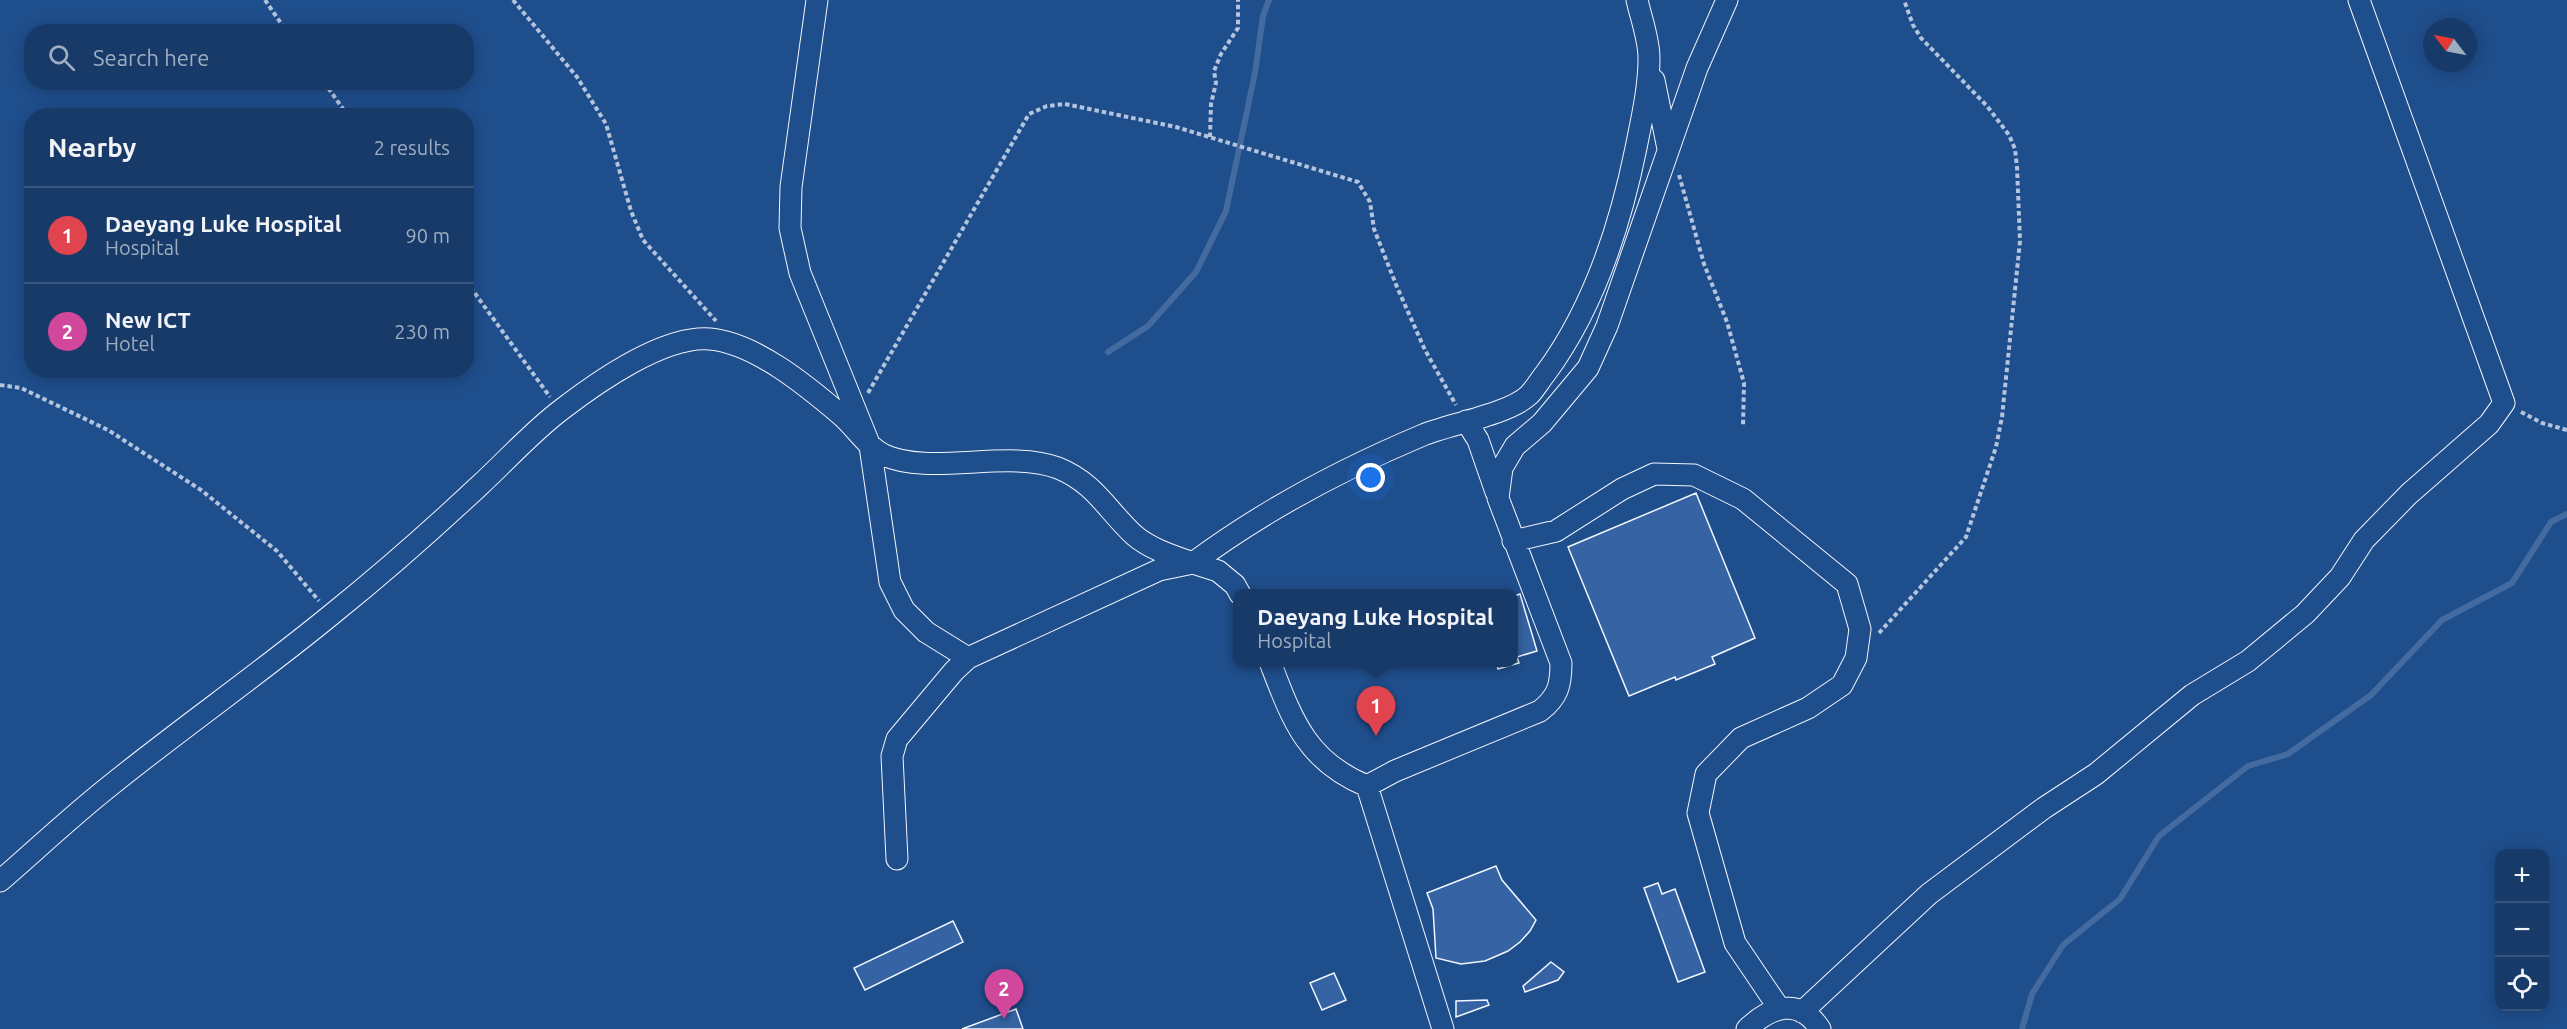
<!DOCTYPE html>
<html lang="en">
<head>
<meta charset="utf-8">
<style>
  :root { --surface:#173a69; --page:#20416f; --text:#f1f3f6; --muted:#9eadc0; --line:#36547d; --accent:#e69b98 }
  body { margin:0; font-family:Ubuntu,sans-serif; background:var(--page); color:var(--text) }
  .controls { position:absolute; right:18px; bottom:18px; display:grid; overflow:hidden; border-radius:12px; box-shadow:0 3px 15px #0003 }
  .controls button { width:54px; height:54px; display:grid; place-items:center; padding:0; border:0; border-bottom:2px solid var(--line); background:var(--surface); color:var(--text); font:30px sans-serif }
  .compass { position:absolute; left:2423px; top:18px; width:54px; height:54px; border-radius:50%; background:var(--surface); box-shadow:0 3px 15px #0003; rotate:302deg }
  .you { position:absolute; left:1371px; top:478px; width:21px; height:21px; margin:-15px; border:4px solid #fff; border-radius:50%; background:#1a73e8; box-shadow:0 0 0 9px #1a73e833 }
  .badge { display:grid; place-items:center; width:39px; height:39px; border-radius:50%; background:var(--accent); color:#fff; font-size:20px; font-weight:700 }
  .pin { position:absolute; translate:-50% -50px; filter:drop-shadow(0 2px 3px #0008) }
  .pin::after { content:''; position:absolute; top:32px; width:21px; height:18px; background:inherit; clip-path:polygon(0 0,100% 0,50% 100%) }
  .popup { position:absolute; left:1233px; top:589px; width:285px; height:78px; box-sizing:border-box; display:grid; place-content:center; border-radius:12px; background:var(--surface); filter:drop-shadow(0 2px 4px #0005); font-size:20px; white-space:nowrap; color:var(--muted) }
  .popup b { font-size:22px; color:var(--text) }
  .popup::after { content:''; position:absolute; left:50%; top:100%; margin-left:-12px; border:12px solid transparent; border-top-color:var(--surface) }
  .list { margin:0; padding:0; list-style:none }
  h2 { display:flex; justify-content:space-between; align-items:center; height:78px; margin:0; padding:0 24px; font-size:26px }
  h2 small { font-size:20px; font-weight:400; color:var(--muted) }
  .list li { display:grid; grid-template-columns:39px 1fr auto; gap:18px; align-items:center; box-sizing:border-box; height:96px; padding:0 24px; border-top:2px solid var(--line) }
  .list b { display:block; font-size:22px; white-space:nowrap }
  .list p { margin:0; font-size:20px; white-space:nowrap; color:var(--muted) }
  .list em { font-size:20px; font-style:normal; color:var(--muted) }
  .icon { flex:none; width:33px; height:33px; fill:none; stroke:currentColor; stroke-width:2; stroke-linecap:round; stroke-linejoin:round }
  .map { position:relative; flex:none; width:2567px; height:1029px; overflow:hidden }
  .search { position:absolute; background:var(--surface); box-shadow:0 3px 15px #0003; left:24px; top:24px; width:450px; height:66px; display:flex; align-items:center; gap:15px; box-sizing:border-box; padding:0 21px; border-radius:24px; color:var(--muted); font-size:22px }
  .panel { position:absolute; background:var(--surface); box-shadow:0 3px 15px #0003; left:24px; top:108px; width:450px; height:270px; border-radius:24px }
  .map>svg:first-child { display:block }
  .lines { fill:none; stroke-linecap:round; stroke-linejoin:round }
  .stream { stroke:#446ba0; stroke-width:6 }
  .building { fill:#3563a3; stroke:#f2f6ff; stroke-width:1.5 }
  .minor-casing { stroke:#f2f6ff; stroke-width:23 }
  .path { stroke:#b3c4dc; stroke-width:4; stroke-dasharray:4.5 3; stroke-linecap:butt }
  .minor { stroke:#1f4e8c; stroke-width:21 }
</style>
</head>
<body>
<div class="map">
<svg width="2567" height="1029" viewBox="0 0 2567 1029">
  <rect width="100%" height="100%" fill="#1f4e8c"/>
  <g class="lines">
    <path class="stream" d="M1108,352L1148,326L1196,272L1226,211L1255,73L1263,16L1269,0
      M2022,1029L2032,994L2063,945L2120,899L2159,836L2248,766L2288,754L2371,695L2442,620L2512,583L2551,522L2567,514"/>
  </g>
  <path class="building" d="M1696,493L1755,638L1712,657L1715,664L1676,680L1675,677L1629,696L1568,547Z
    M1520,594L1537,651L1517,657L1519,663L1498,669L1496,662H1514V596Z
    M1496,866L1502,880L1536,920L1530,931L1520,942L1508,951L1485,961L1461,964L1436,958L1433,909L1427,893Z
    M1658,883L1662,894L1675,889L1705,972L1678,982L1644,888Z
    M953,921L963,942L865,990L854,968Z
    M1551,962L1564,972L1558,980L1525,992L1523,986Z
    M1334,973L1346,1000L1322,1010L1310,983Z
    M1487,1000L1489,1005L1456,1017V1001Z
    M1016,1009L1023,1029H962Z"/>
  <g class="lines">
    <defs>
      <path id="minor" d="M817,0L791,187L790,228L800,273L870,446L890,582L904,610L926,632L968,658L1159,570L1193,563L1218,571L1235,585L1240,594
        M1654,80L1668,149
        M1466,421L1478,440L1496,492
        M1513,541L1556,531L1622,489L1654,474L1694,475L1743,499L1847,584L1860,629L1856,658L1842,685L1808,708L1741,738L1706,774L1698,813L1735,943L1779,1008
        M1270,662C1292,719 1306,761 1367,786
        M1367,786L1395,771L1540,711C1558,697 1561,685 1561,663L1498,498L1502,468L1515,446L1542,423L1588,368L1607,326L1697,68L1727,0
        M1367,786L1443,1029
        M897,859L892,756L897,739L954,671L968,658
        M0,881C37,849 73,815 111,785C183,727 259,674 331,615C382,574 432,530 480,485C507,460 532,432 561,410C596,383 664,335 710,339C755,343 807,386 841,415C856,428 866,446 884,455C929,476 1009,449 1058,468C1095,483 1107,510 1134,535C1150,549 1173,556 1193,563C1263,511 1342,469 1423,435C1450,424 1509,414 1529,395C1535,389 1540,380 1545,374C1594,308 1620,227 1636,148C1642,118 1649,88 1649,58C1649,39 1641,18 1637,0
        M1802,1012L1929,894L2044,808L2096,774L2192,695L2248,661L2305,614L2340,577L2364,540L2409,494L2489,424L2504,403L2359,0
        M1747,1029C1770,1007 1799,996 1820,1029"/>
    </defs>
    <use href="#minor" class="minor-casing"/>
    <path class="path" d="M265,0L287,32
      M513,0L577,77L606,124L631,211L643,240L716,321
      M324,82L348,116
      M1210,137L1211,104L1216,83L1214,71L1221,54L1238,28V0
      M1679,175L1704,264L1727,322L1744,383L1743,426
      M466,281L550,397
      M0,385L21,388L108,430L201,490L277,551L319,601
      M868,393L1029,114L1047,106L1065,104L1176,127L1358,182L1370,202L1374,229L1397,287L1425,350L1456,405
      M2521,412L2542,423L2567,430
      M1879,633L1966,537L1996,447L2002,417L2020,241L2017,167L2015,149L2009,135L1987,106L1921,38L1913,25L1904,0"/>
    <use href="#minor" class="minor"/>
  </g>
</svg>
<div class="controls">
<button>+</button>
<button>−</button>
<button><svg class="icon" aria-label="locate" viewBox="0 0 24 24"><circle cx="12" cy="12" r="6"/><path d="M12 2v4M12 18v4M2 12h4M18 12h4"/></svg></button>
</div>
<svg class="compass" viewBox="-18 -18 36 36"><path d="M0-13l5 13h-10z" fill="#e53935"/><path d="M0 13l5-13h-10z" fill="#9eadc0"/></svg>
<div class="you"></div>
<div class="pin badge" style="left:1376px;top:736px;background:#e0444e">1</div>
<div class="popup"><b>Daeyang Luke Hospital</b>Hospital</div>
<div class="pin badge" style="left:1004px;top:1019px;background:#d1479c">2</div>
<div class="search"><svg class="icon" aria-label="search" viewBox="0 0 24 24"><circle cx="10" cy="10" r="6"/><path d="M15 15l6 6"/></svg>Search here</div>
<section class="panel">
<h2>Nearby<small>2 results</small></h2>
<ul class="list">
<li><span class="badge" style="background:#e0444e">1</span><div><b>Daeyang Luke Hospital</b><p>Hospital</p></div><em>90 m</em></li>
<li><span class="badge" style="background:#d1479c">2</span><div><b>New ICT</b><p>Hotel</p></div><em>230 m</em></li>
</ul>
</section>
</div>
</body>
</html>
